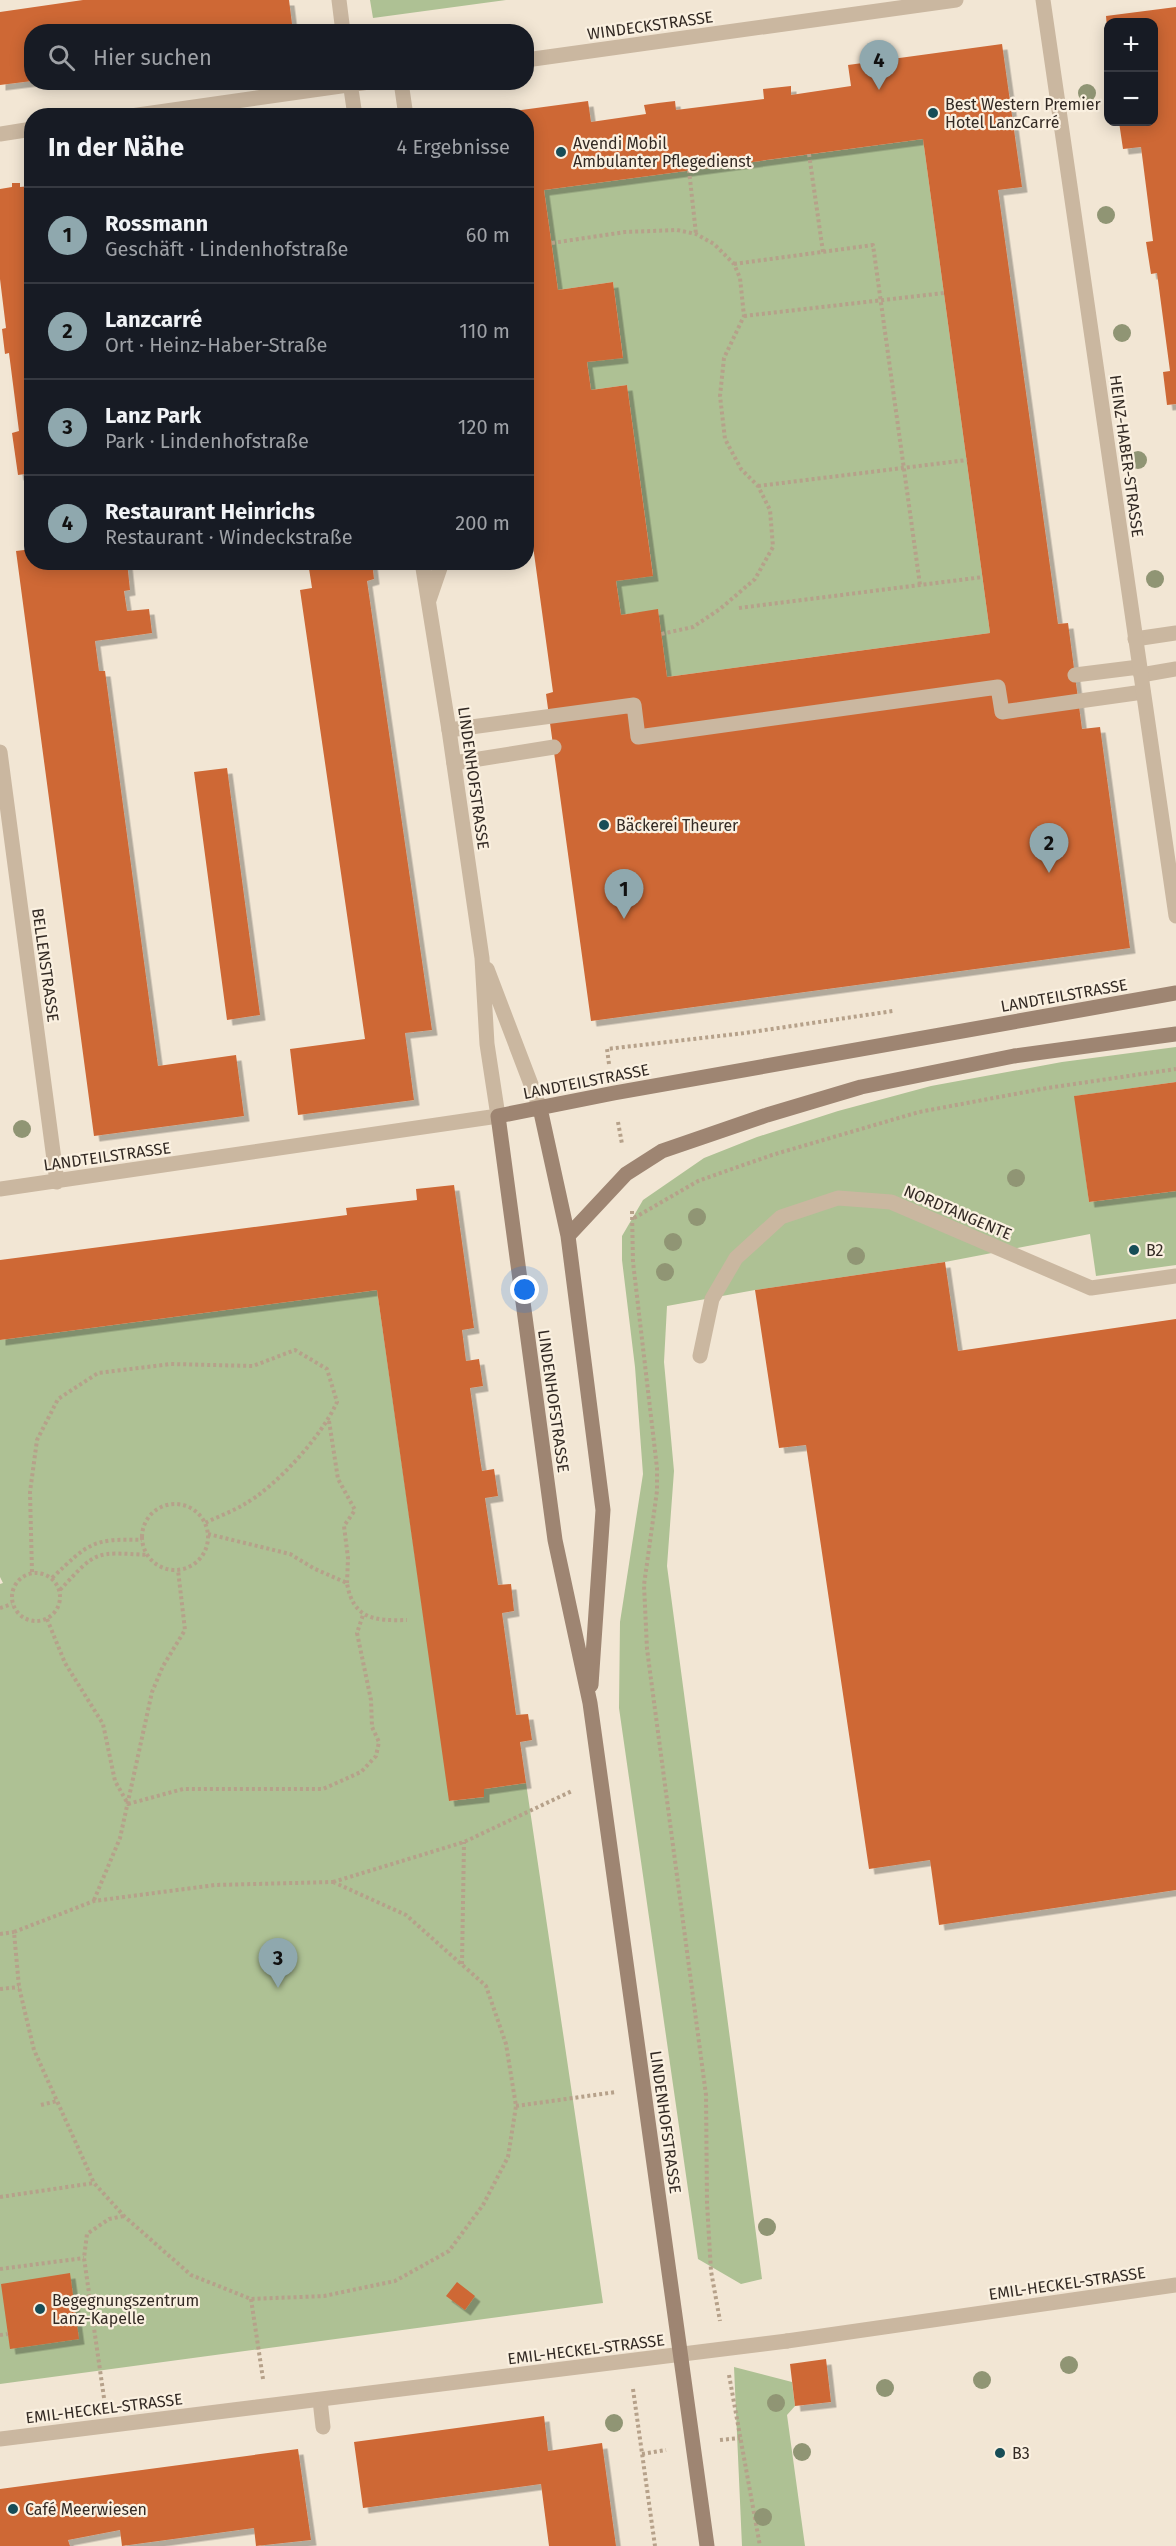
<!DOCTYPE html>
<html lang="de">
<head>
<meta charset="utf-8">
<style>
  :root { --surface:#171b24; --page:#20242c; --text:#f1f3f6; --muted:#9ea1a6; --line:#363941; --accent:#8fa8ae }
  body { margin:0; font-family:"Fira Sans",sans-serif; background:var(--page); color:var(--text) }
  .controls { position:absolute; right:18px; top:18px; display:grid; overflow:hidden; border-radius:12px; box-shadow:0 3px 15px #0003 }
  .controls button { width:54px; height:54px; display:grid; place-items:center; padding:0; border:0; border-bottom:2px solid var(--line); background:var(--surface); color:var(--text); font:30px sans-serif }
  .you { position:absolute; left:525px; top:1290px; width:21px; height:21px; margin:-15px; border:4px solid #fff; border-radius:50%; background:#1a73e8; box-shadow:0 0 0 9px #1a73e833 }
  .badge { display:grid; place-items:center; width:39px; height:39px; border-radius:50%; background:var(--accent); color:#111; font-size:20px; font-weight:700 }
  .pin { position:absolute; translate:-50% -50px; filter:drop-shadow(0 2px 3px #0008) }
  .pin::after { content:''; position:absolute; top:32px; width:21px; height:18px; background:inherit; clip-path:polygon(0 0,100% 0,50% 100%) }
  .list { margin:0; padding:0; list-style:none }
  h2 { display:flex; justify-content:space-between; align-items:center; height:78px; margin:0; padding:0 24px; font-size:26px }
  h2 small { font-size:20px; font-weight:400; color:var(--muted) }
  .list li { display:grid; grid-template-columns:39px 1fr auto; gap:18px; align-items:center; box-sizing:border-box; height:96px; padding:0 24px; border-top:2px solid var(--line) }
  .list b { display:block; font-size:22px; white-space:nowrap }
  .list p { margin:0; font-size:20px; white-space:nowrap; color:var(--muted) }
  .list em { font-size:20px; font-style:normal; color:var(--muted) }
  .icon { flex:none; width:33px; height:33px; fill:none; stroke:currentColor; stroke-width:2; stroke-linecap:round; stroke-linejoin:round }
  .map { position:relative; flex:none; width:1176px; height:2546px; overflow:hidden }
  .search { position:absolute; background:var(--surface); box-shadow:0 3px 15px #0003; left:24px; top:24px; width:510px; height:66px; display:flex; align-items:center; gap:15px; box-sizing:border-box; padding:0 21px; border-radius:24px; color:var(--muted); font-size:22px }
  .panel { position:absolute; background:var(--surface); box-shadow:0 3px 15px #0003; left:24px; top:108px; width:510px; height:462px; border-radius:24px }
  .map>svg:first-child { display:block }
  .green { fill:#aec194 }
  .building { fill:#ce6836; fill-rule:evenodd; filter:url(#shadow) }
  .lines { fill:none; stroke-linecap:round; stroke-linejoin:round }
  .path { stroke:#b6a18a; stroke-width:4; stroke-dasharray:3 3; stroke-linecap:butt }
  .lane { stroke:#cab7a0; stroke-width:15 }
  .street { stroke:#cab7a0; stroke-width:15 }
  .secondary { stroke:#9e8572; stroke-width:15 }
  .tree { fill:#909574 }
  .poi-dot { fill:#174d57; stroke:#faf0e0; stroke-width:2 }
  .labels { text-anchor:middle; stroke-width:4.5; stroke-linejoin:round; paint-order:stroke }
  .street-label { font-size:16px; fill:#332a24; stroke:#faf0e0 }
  .poi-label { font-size:16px; fill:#332a24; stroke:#faf0e0; text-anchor:start }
</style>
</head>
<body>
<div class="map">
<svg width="1176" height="2546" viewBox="0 0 1176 2546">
  <defs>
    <filter id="shadow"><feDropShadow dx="5.5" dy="5.5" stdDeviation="0" flood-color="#0004"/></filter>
  </defs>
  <rect width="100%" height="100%" fill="#f2e6d4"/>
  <path class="green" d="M370,0H506L373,18Z
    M923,139L990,633L667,677L658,610L621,615L616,581L653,575L627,385L591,390L587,362L623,357L613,282L558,290L544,190Z
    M1176,1047V1082L1075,1096L1089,1202L1176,1191V1265L1096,1276L1090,1234L945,1262L755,1290L667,1306L664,1362L674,1471L667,1566L762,2279L741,2284L698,2259L619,1708L620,1622L643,1474L635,1367L622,1260V1236L643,1200L704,1158L757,1137L838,1111L931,1086L1062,1062Z
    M377,1290L450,1801L484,1797V1789L526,1783L603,2303L0,2384V1584L3,1583L0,1577V1340Z
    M734,2367L792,2382L795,2406L787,2415L805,2546H742Z"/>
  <path class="building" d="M83,0H289L293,32H32V81L0,85V12Z
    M1176,7V404L1167,405L1163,372L1170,371L1157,273L1151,274L1146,242L1153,241L1141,147L1123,149L1119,122H1154V22H1108L1107,28L1106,16Z
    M1002,44L1022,187L998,190L1058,624L1068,623L1082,729L1100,727L1130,948L591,1021L546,694L553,692L526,495V116L491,114L588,101L591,122L646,114L644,105L658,103L675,101L676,110L764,99L763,89L791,86V95L851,86L848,65ZM923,139L990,633L667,677L658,609L621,615L616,581L653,576L627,385L591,390L587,362L623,358L613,282L558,290L544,190Z
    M12,183H20V187L32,186V473L18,475L12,433L19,431L9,353L5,354L2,329L6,328L0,279V189L12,187Z
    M32,549V562H127L130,590L124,591L127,611L149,609L152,633L95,641L99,671H105L158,1066L236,1055L244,1116L94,1136L16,551Z
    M308,562H372L374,579L367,581L432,1030L405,1033L414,1100L298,1115L290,1049L365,1039L300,590L312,588Z
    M227,768L260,1015L227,1020L194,772Z
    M1176,1082V1191L1089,1202L1074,1096Z
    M454,1185L474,1328L462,1330L466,1361L479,1359L483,1386L470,1388L480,1459L482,1471L494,1469L498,1496L485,1498L498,1585L511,1584L514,1611L502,1613L516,1715L528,1714L532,1740L520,1742L526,1783L484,1789V1797L449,1801L377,1290L0,1340V1260L347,1215L346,1208L417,1200L416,1189Z
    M945,1262L958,1351L1176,1319V1890L939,1925L930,1860L869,1869L806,1445L779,1448L755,1290Z
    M70,2273L79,2339L10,2349L1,2284Z
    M457,2282L475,2296L465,2310L446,2296Z
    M826,2359L831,2402L795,2406L790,2364Z
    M544,2416L548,2451L602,2443L616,2546H549L541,2484L363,2508L354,2442Z
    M298,2449L311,2540L256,2546L254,2528L122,2546L120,2530L68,2540L70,2546H0V2489Z"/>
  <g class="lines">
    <path class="path" d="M809,154L823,252
      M689,170L696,234
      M552,243L625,232L677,230L696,234L714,244L734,264L740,278L744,316L724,358L720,396L725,439L741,469L758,486L770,510L773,547L755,579L720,609L693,627L661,634
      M734,264L873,245L920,585
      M744,316L944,293
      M758,486L967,460
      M739,608L983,577
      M609,1064L607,1049L745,1033L893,1011
      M618,1122L622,1144
      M632,1211L633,1262L657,1468V1491L644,1585L647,1649L706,2095L707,2203L711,2271L720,2321
      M634,1218L698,1181L772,1155L919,1112L1047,1088L1176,1069
      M329,1421L338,1479L355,1510L344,1526L348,1558L347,1583
      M142 1537a33 33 0 1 1 66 0a33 33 0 1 1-66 0Z
      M208,1534L290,1554L315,1569L347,1583C353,1619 374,1621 407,1620
      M32,1572L30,1492L37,1440L58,1399L98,1373L171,1364L253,1366L295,1350L327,1369L337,1402C322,1436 276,1487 243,1505C231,1512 217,1517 205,1523
      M12 1597a24 24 0 1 1 48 0a24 24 0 1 1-48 0Z
      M52,1578C88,1544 92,1538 142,1540
      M60,1590C97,1550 94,1552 148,1555
      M0,1608L12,1604
      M47,1619L65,1663L103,1724L115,1781L128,1804L183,1789H323L361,1772L376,1756L379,1742L372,1727L371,1700L357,1633L363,1615
      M333,1882L406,1915L486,1986L506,2044L516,2106L508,2157L483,2205L449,2251L395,2281L324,2296L251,2299L191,2275L124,2216L94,2183L34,2050L19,1987L14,1932L94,1901L215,1885Z
      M333,1882L464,1842L572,1791
      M94,1900L120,1838L152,1692L163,1666L185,1630L178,1570
      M0,1934L14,1932
      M462,1964L464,1842
      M0,1989L19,1987
      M41,2105L57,2101
      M516,2106L616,2092
      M0,2197L94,2183
      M0,2269L84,2258
      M251,2299L263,2379
      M0,2335L8,2334
      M729,2375L760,2546
      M633,2389L655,2546
      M104,2398L84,2258L87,2234L109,2219L124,2216
      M720,2440L740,2438
      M642,2454L666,2450"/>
    <path class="lane" d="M1135,639L1176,633
      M1075,675L1139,667
      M1141,675L1176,669
      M449,730L634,705L638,737L998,687L1002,712L1143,692
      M454,763L554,747
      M700,1356L712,1299L736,1258L781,1217L838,1198L891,1202L1091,1288L1176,1276
      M787,2341L1176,2285
      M320,2400L323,2427"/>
    <path class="street" d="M339,0L343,32
      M1043,0L1176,916
      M526,60L956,0
      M350,82L355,116
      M401,82L406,116
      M131,116L369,82
      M0,134L32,129
      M429,600L442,562
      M0,752L57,1182
      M487,969L540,1108
      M0,1189L498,1116L487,1044L482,958L449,730L422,562
      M0,2439L787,2341"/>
    <path class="secondary" d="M540,1108L568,1236L603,1510L591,1685
      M568,1236L626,1174L662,1151L767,1115L861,1087L1014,1056L1176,1034
      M707,2546L590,1703L555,1540L498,1116L614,1093L1176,993"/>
  </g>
  <g class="tree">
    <circle cx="1087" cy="93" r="9"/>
    <circle cx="1106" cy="215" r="9"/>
    <circle cx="1122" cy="333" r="9"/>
    <circle cx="1138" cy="460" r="9"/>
    <circle cx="1155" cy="579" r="9"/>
    <circle cx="22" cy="1129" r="9"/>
    <circle cx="1016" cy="1178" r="9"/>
    <circle cx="697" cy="1217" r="9"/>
    <circle cx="673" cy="1242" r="9"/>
    <circle cx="856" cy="1256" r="9"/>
    <circle cx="665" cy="1272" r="9"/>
    <circle cx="767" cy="2227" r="9"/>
    <circle cx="1069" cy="2365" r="9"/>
    <circle cx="982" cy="2380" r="9"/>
    <circle cx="885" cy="2388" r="9"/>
    <circle cx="776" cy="2403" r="9"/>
    <circle cx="614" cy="2423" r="9"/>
    <circle cx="802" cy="2452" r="9"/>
    <circle cx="763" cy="2517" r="9"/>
  </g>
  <g class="poi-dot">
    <circle cx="933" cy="113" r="6"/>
    <circle cx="561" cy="152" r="6"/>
    <circle cx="604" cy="825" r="6"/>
    <circle cx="1134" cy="1250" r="6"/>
    <circle cx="40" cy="2309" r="6"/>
    <circle cx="1000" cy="2453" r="6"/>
    <circle cx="13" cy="2509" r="6"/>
  </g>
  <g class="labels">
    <g class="street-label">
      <text transform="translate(650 25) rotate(-8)" y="6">WINDECKSTRASSE</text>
      <text transform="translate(1127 456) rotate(82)" y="6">HEINZ-HABER-STRASSE</text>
      <text transform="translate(474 778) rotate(82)" y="6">LINDENHOFSTRASSE</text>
      <text transform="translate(46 965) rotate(82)" y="6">BELLENSTRASSE</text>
      <text transform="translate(1064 995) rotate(-10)" y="6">LANDTEILSTRASSE</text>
      <text transform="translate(586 1081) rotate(-11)" y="6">LANDTEILSTRASSE</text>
      <text transform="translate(107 1156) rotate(-8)" y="6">LANDTEILSTRASSE</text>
      <text transform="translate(958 1212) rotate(23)" y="6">NORDTANGENTE</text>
      <text transform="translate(554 1401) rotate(82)" y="6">LINDENHOFSTRASSE</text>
      <text transform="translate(666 2122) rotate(82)" y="6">LINDENHOFSTRASSE</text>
      <text transform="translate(1067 2283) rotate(-8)" y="6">EMIL-HECKEL-STRASSE</text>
      <text transform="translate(586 2349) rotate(-7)" y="6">EMIL-HECKEL-STRASSE</text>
      <text transform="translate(104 2408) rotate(-7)" y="6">EMIL-HECKEL-STRASSE</text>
    </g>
    <g class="poi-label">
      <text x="945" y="110">Best Western Premier<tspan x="945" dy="18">Hotel LanzCarré</tspan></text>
      <text x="573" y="149">Avendi Mobil<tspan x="573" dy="18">Ambulanter Pflegedienst</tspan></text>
      <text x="616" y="831">Bäckerei Theurer</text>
      <text x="1146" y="1256">B2</text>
      <text x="52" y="2306">Begegnungszentrum<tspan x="52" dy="18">Lanz-Kapelle</tspan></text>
      <text x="1012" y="2459">B3</text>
      <text x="25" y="2515">Café Meerwiesen</text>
    </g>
  </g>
</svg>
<div class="controls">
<button>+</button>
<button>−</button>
</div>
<div class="you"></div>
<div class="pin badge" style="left:624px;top:919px">1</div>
<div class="pin badge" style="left:1049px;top:873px">2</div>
<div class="pin badge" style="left:278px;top:1988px">3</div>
<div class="pin badge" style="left:879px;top:90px">4</div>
<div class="search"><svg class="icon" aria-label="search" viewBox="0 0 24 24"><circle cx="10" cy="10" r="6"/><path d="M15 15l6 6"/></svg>Hier suchen</div>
<section class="panel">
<h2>In der Nähe<small>4 Ergebnisse</small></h2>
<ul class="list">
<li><span class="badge">1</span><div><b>Rossmann</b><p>Geschäft · Lindenhofstraße</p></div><em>60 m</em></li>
<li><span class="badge">2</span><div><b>Lanzcarré</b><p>Ort · Heinz-Haber-Straße</p></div><em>110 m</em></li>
<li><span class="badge">3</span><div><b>Lanz Park</b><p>Park · Lindenhofstraße</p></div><em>120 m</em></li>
<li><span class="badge">4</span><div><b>Restaurant Heinrichs</b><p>Restaurant · Windeckstraße</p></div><em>200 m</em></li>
</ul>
</section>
</div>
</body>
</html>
